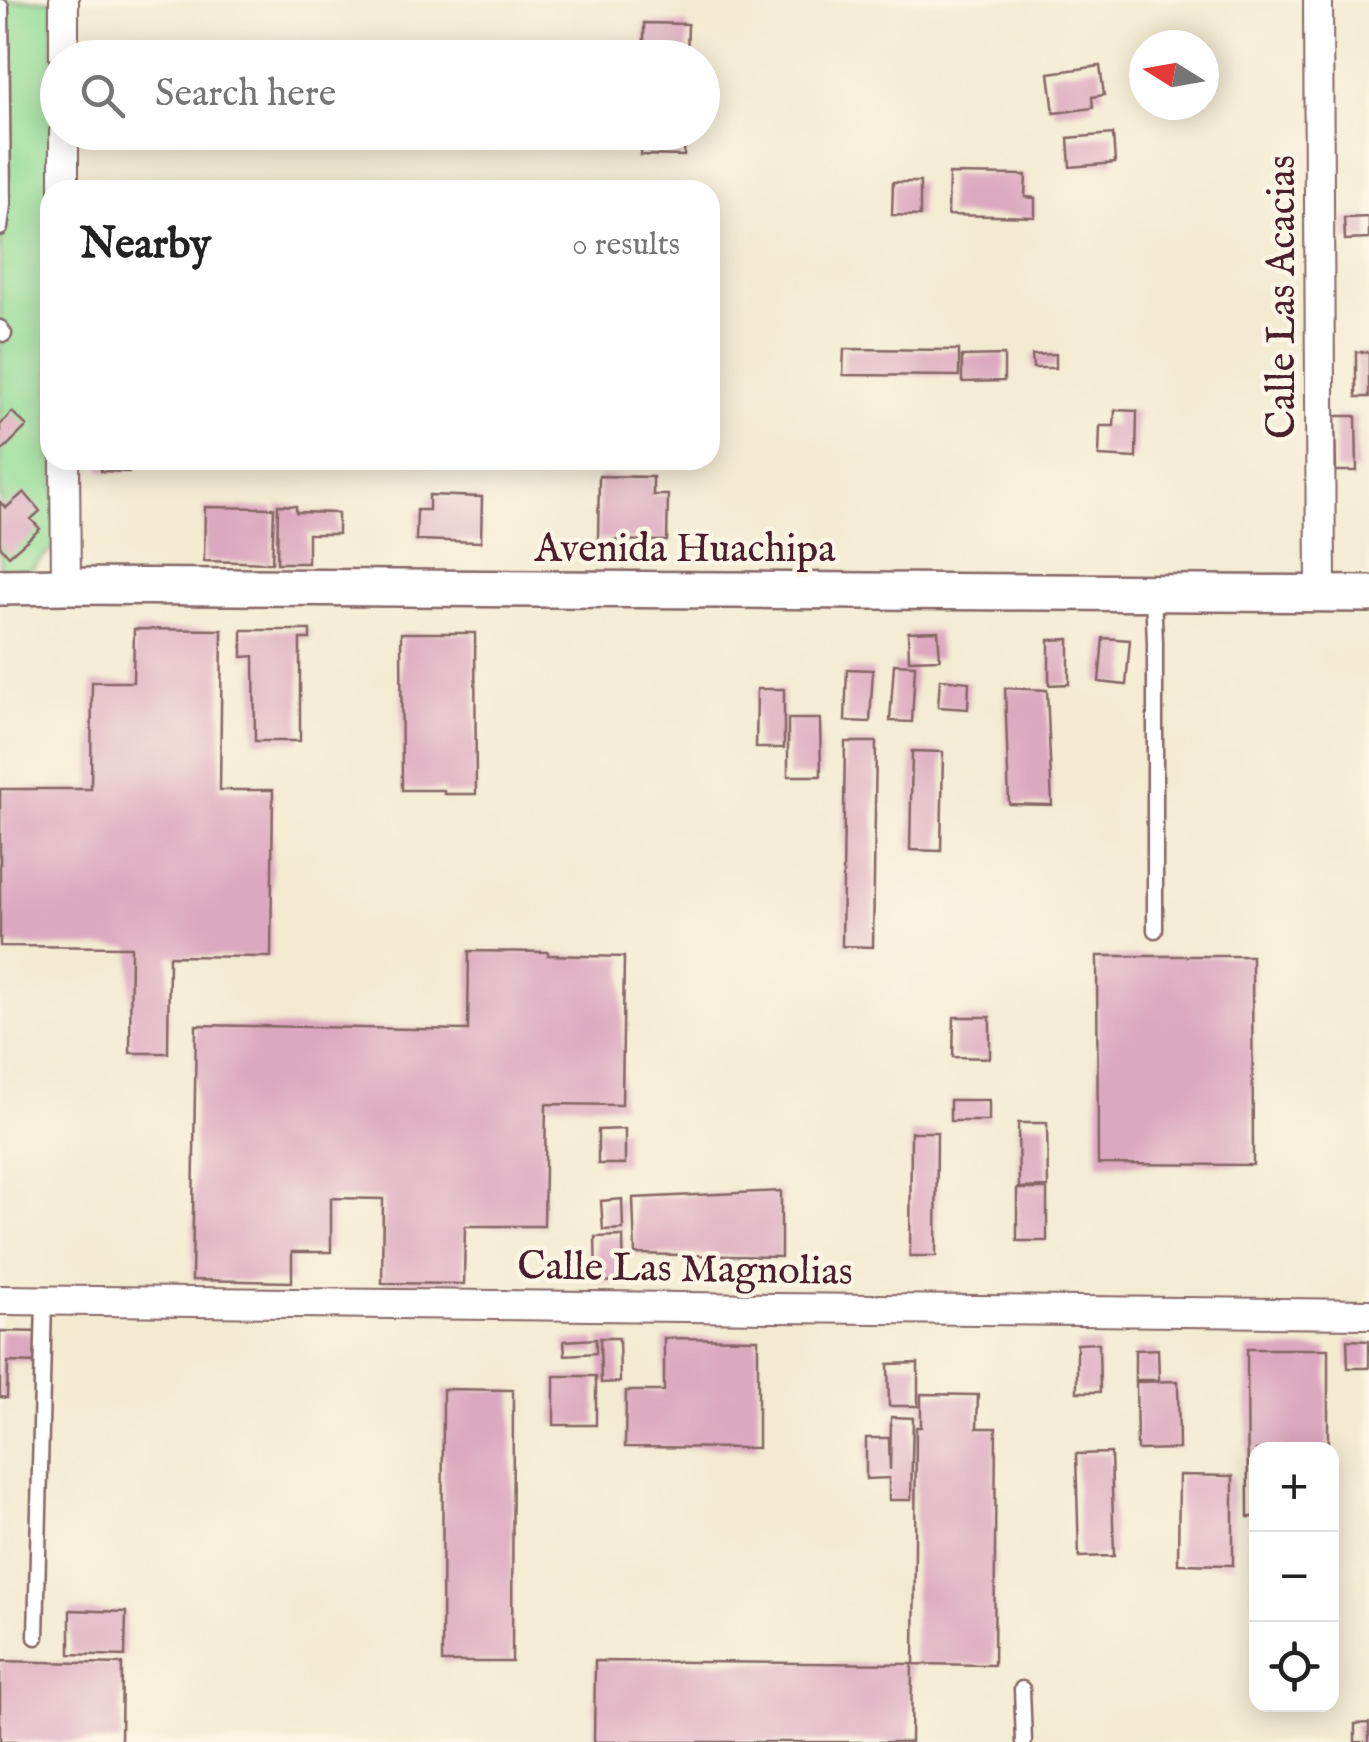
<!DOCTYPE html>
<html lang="en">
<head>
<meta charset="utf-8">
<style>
  :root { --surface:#fff; --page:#f6f6f6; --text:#222; --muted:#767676; --line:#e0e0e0 }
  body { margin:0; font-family:"IM FELL English",serif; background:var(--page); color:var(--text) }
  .controls { position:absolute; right:30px; bottom:30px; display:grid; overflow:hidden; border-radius:20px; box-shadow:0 5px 25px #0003 }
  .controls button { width:90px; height:90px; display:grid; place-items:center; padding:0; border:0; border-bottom:2px solid var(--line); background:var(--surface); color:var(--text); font:50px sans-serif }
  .compass { position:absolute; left:1129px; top:30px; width:90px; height:90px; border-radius:50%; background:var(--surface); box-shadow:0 5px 25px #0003; rotate:281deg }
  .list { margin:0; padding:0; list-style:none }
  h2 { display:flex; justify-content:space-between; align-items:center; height:130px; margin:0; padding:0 40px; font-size:42px }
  h2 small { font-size:32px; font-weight:400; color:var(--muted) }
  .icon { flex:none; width:55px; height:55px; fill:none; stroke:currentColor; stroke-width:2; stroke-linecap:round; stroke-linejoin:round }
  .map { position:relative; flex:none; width:1369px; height:1742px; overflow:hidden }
  .search { position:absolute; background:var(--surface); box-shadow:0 5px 25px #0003; left:40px; top:40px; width:680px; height:110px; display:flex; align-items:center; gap:25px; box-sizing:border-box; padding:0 35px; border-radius:55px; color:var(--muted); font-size:38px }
  .panel { position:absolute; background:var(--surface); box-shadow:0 5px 25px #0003; left:40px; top:180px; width:680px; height:290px; border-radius:30px }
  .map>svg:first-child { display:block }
  .green { fill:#95dd97; stroke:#707e61; stroke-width:2.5 }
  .building { fill:#dca8bf }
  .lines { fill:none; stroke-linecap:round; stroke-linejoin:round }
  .service-casing { stroke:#856665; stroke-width:19 }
  .minor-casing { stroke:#856665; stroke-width:32 }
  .tertiary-casing { stroke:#856665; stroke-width:40 }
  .service { stroke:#fff; stroke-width:14 }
  .minor { stroke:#fff; stroke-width:28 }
  .tertiary { stroke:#fff; stroke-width:35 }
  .labels { text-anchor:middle; stroke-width:9; stroke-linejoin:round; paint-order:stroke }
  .street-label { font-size:40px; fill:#4a1f2b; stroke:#fcf5e5 }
</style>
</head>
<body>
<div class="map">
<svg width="1369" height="1742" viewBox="0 0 1369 1742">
  <rect width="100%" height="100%" fill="#fcf5e5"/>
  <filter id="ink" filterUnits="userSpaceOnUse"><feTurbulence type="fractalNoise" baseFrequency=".01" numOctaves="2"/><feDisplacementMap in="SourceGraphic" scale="20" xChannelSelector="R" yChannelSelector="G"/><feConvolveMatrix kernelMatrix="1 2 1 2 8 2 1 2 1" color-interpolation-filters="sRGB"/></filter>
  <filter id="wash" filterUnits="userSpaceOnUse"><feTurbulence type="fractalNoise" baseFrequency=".0048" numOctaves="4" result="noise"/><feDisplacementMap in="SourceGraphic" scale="40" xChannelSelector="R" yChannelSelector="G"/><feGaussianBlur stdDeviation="2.25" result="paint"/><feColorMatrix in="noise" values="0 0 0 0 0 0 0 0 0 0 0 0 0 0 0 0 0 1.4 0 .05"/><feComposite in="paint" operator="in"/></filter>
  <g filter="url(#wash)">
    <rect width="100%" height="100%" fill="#f3ead1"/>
    <path class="green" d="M0,0H53L54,190H50V460H55L56,545L24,576L0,575Z"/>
    <g id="blocks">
      <path class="building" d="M644,23L688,24L687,58H644Z
        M1100,66L1104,95L1092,97L1093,108L1054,113L1049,73Z
        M269,132H326V138L269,137Z
        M642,132H685L684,156L641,155Z
        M1113,134L1115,163L1070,167L1068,138Z
        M949,174L1026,175L1025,197L1035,198V217L948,215Z
        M893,182H920V216L892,215Z
        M1369,217V239L1345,240L1344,218Z
        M844,349L959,350V376L843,375Z
        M1356,352H1369V397H1356Z
        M1056,354V368H1033L1032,355Z
        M1004,355V381L962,382V356Z
        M1115,410L1137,411L1136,458L1099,456L1100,426H1114Z
        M12,412L27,426L3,450L0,447V425Z
        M1335,416H1356L1357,471H1336Z
        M101,460H129V472L101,471Z
        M599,476L653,477V495H668L667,541L598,540Z
        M24,492L40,511L31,519L40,529L9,556L0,546V502L6,508Z
        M429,495L482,497L481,542L416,540L417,510H429Z
        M278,505L296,506V512L338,513V534H308V563H277Z
        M205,507L274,508L272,563L204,561Z
        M134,629L222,630L220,790H273L271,957L169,956L168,1053H130L131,947L0,946V789H91L92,682H133Z
        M242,630H310V639H300V741H255L254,656L242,657Z
        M938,631L940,659L909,660L908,632Z
        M401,633H475L476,794H444V790H402Z
        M1103,638L1130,640L1126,685L1099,682Z
        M1069,639V684L1049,685V640Z
        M894,664L915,665L912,722L890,721Z
        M847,669L873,670L870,722L845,721Z
        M940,679L969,682L968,709L938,707Z
        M1005,688L1047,690L1052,805L1009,804Z
        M757,689H784V748H756Z
        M788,719H820L821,776H788Z
        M845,742H876L873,947L842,946Z
        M912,751L943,752L941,851L910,850Z
        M469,951L548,952V955L624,957L622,1105L546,1104L544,1226H465L464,1284L382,1283L383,1199L331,1198V1252H292V1282L192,1280L196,1025L468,1030Z
        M1097,956H1252L1253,1165L1098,1164Z
        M954,1017H990V1058L953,1057Z
        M950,1100H989V1121H950Z
        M1018,1123H1047L1048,1187L1019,1188Z
        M625,1129V1164H598V1130Z
        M911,1132H937L936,1256H910Z
        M1017,1189H1047V1241H1017Z
        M781,1191V1257L635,1254L633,1198Z
        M622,1199L623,1229L603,1230L601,1201Z
        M623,1236L624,1281L596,1282L595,1237Z
        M0,1331L41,1332V1363L8,1362L7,1398L0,1397Z
        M600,1338H619L620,1382L601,1383Z
        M664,1338L758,1339V1448L625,1447L626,1391H664Z
        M596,1339V1353L565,1355L564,1341Z
        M1347,1340L1369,1341V1368H1348Z
        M1099,1343L1100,1392H1077V1344Z
        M1158,1349L1159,1380H1135V1350Z
        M1247,1349H1328V1450H1256V1517H1248Z
        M918,1363V1406H889L888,1364Z
        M554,1376H596V1425H554Z
        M1178,1381L1179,1449L1137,1450L1136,1382Z
        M443,1389L513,1390L512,1662H442Z
        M921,1394L978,1395L977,1428H996L994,1665L914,1664L916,1427H921Z
        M891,1417L913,1418L911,1500H889V1478L866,1479V1438H889L890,1470Z
        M1111,1453L1114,1556L1079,1557L1076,1454Z
        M1179,1475L1233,1476V1565L1178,1564Z
        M70,1610L126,1612L125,1656L70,1654Z
        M0,1661L122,1664L121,1742H0Z
        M595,1661L912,1664L911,1742H594Z
        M1369,1723V1742H1355V1724Z"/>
    </g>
  </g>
  <g filter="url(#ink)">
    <use href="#blocks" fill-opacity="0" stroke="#856665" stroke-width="2.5"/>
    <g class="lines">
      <defs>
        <path id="service" d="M0,228L3,205L1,7
          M0,328L4,334
          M1153,593L1155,642V930
          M36,1637L44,1300
          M1022,1689L1024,1742"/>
        <path id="minor" d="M64,0V58
          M1318,0L1321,593
          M64,132V190
          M65,460L66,586
          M0,1300L1369,1314"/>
        <path id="tertiary" d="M0,587L66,586L1369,594"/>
      </defs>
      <use href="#service" class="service-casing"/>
      <use href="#minor" class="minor-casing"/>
      <use href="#tertiary" class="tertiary-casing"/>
      <use href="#service" class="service"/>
      <use href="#minor" class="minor"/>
      <use href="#tertiary" class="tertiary"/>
    </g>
  </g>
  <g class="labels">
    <g class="street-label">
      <text transform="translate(1280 297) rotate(-90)" y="14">Calle Las Acacias</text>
      <text x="685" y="561">Avenida Huachipa</text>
      <text transform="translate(685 1267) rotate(1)" y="14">Calle Las Magnolias</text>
    </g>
  </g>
</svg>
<div class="controls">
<button>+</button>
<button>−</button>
<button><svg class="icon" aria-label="locate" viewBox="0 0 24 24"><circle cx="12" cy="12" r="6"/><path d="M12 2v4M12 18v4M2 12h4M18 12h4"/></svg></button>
</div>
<svg class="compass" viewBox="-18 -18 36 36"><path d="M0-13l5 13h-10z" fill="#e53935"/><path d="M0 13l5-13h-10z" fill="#767676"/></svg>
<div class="search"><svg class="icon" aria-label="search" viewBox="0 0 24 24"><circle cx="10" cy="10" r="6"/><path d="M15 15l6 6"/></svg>Search here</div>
<section class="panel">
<h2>Nearby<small>0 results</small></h2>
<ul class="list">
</ul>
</section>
</div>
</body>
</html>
